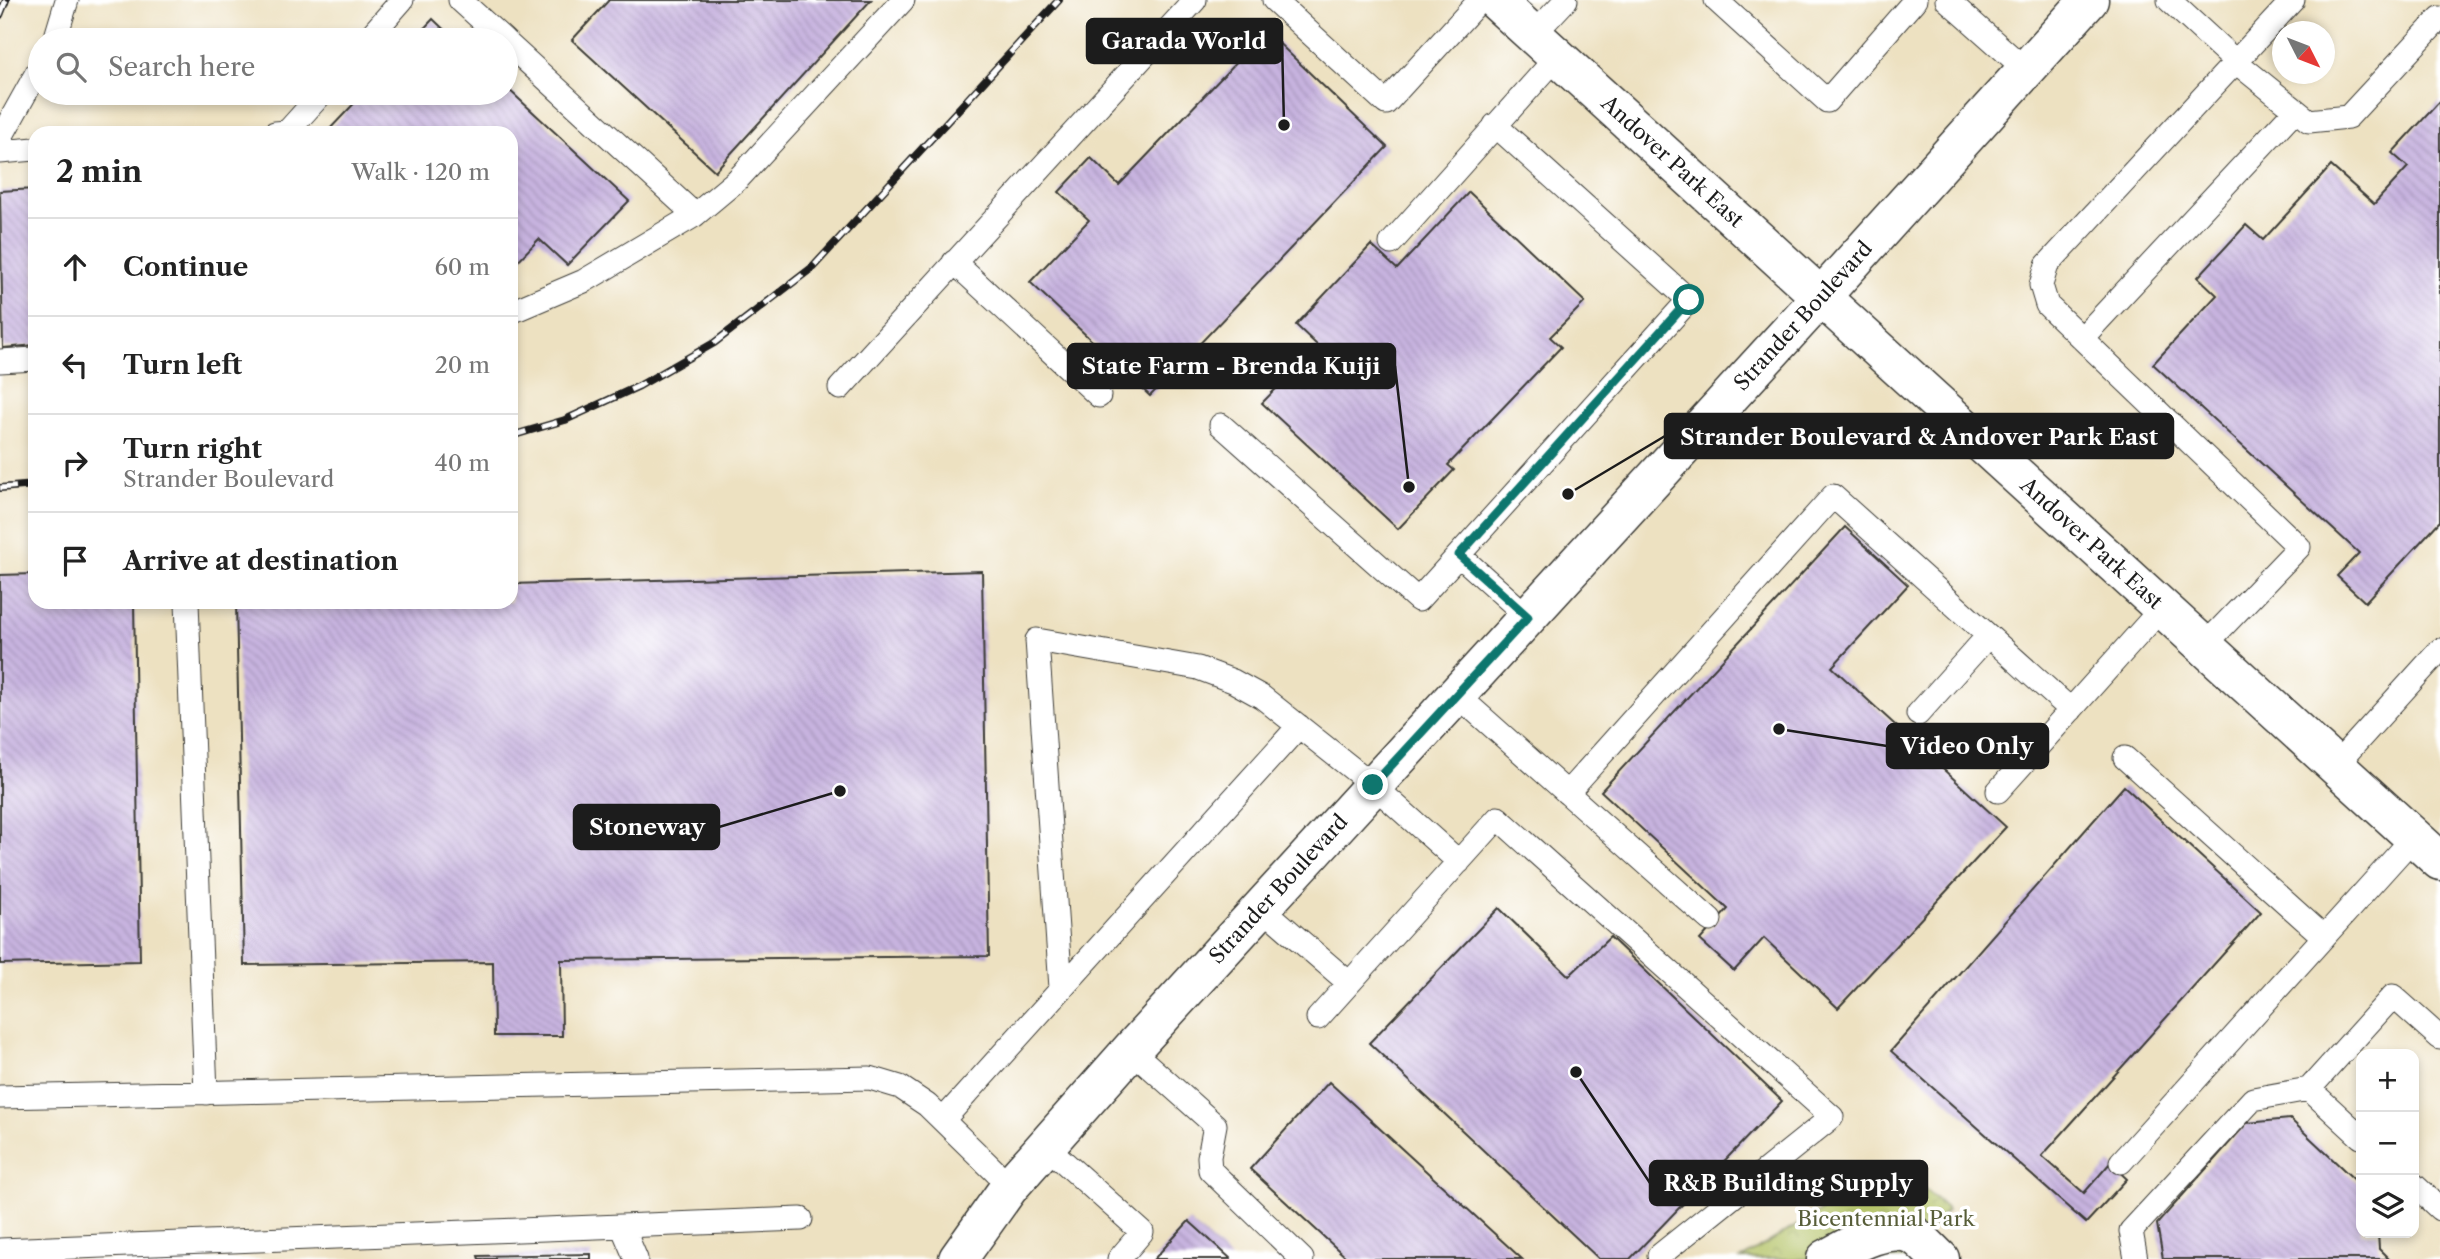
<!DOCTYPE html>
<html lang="en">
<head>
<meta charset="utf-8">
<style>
  :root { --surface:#fff; --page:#f6f6f6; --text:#222; --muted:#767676; --line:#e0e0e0 }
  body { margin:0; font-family:"Libre Caslon Text",serif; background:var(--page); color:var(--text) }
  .controls { position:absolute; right:21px; bottom:21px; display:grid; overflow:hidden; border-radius:14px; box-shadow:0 4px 10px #0003 }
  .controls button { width:63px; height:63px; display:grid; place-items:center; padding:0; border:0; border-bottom:2px solid var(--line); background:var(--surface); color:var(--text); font:35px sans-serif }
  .compass { position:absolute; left:2272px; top:21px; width:63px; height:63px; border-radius:50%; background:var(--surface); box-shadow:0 4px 10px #0003; rotate:132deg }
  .stop { position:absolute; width:21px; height:21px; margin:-16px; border:5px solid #0f766e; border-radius:50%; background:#fff }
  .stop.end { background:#0f766e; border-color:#fff; box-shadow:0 2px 7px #0008 }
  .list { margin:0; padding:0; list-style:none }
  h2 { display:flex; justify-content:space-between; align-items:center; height:91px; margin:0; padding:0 28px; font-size:30px }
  h2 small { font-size:23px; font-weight:400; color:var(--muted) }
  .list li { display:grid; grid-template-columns:46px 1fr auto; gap:21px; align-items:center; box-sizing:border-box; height:98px; padding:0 28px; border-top:2px solid var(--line) }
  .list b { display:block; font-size:26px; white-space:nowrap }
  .list p { margin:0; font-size:23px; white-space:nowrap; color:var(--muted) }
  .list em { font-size:23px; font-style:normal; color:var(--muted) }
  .icon { flex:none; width:38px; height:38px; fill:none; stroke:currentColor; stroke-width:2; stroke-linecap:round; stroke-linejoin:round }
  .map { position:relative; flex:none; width:2440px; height:1259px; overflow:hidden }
  .search { position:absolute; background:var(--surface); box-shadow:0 4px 10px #0003; left:28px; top:28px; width:490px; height:77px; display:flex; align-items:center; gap:18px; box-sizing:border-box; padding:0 24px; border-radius:38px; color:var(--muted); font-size:26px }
  .panel { position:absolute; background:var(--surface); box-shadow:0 4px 10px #0003; left:28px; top:126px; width:490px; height:483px; border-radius:21px }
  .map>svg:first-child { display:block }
  .park { fill:url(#park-crowns); stroke:#686f40; stroke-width:2 }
  .building { fill:url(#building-back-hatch) }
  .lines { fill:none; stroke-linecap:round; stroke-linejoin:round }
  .service-casing { stroke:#3b3a35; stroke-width:25 }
  .minor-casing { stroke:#3b3a35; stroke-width:41 }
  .tertiary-casing { stroke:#3b3a35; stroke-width:41 }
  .secondary-casing { stroke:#3b3a35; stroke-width:41 }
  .service { stroke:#fff; stroke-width:23 }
  .minor { stroke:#fff; stroke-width:38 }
  .tertiary { stroke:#fff; stroke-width:38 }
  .secondary { stroke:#fff; stroke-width:38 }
  .rail-casing { stroke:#1c1c1c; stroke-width:8 }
  .rail { stroke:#fff; stroke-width:5; stroke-dasharray:16; stroke-linecap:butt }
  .route { stroke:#0f766e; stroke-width:9 }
  .labels { text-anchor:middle; stroke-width:7; stroke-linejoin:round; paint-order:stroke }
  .street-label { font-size:21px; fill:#1c1c1c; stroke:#fff }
  .park-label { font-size:21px; fill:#585e39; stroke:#fff }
  .leader { fill:none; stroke:#1c1c1c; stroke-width:2.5 }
  .callout-dot { fill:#1c1c1c; stroke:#fff; stroke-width:2.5 }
  .callout { fill:#1c1c1c; stroke:#1c1c1c; stroke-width:2.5 }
  .callout-label { font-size:23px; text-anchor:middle; font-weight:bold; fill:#fff }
</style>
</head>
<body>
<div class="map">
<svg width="2440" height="1259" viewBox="0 0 2440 1259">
  <defs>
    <pattern id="park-crowns" width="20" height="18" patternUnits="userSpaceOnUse" patternTransform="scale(1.75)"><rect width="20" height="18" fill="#b3c265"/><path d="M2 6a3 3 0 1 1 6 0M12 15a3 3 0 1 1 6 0" fill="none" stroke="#99a657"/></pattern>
    <pattern id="building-back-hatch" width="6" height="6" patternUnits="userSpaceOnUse" patternTransform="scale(1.75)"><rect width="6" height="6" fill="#c7b3df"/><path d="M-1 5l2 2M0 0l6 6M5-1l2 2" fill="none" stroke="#aa99bf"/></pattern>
  </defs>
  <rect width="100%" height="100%" fill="#fff"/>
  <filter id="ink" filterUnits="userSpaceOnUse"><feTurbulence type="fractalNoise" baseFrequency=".0143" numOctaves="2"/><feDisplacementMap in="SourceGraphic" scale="14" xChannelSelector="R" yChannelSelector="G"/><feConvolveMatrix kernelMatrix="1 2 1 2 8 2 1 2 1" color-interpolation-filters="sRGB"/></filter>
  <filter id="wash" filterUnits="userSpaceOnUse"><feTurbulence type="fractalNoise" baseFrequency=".00686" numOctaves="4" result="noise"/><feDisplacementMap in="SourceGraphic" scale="28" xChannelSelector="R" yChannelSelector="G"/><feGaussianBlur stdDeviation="1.57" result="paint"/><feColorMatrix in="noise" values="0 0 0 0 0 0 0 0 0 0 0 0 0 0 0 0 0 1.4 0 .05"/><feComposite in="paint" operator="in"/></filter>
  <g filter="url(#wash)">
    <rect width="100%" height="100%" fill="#ede1c1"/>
    <path class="park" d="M1898,1165L1948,1210L1904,1259H1741Z"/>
    <g id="blocks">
      <path class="building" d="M609,0H871L715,171L572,40Z
        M433,19L455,40H413Z
        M1266,31L1387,147L1150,396L1030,282L1089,220L1059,192L1091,158L1119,185Z
        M506,87L629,201L567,265L539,239L511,268V133H326L364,93H506Z
        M2440,101V521L2365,602L2337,576L2359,553L2153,364L2217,295L2198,277L2246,225L2263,240L2331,166L2374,204L2408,167L2392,153Z
        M35,189V345L3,348L0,191Z
        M1469,192L1585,302L1550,337L1561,347L1448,465L1454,470L1398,529L1262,403L1318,346L1296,325L1371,245L1397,269Z
        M1845,527L1908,585L1832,667L2006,827L1838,1008L1764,938L1734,971L1700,940L1728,909L1601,791Z
        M982,571L989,956L561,960L562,1036H494L493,962L244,965L236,602H511V584Z
        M35,574V602H134L140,961L0,964V575Z
        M2124,786L2261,912L2042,1156L2084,1193L2110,1163L2127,1179L2086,1223L1891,1051Z
        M1499,908L1569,976L1610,937L1782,1101L1630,1259H1599L1369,1043Z
        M1329,1082L1522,1259H1348L1250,1169Z
        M2290,1119L2361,1186V1233H2378L2379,1249L2389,1259H2163L2157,1224L2247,1123Z
        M1189,1221L1231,1259H1154Z
        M591,1254V1259H479L478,1256Z"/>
    </g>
  </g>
  <g filter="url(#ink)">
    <use href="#blocks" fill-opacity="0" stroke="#3b3a35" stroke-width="2"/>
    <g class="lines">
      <defs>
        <path id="service" d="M460,0L504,40
          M1274,0L1386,103L1480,0
          M1716,0L1827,101L1915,0
          M1947,0L2026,70
          M2169,0L2236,62L2309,121L2348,117L2440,18
          M1533,35L1566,0
          M55,40L67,0
          M367,40L402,0
          M506,42L695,215
          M275,133L287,132L322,93
          M0,139L40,67
          M0,152L35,149
          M1391,243L1557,57
          M954,262L1099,396
          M511,312L584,281L695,215L737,180L903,0
          M2082,338L2295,110
          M0,361L35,359
          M840,388L1195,0
          M1221,425L1418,600L1689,300L1495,125
          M1459,555L1528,617
          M187,602L206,1093
          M2204,646L2299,547L2047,305L2041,285L2047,265L2293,0
          M1456,694L1710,920
          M1918,714L1988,636
          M2125,758L2324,937
          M2335,766L2440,650
          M1998,791L2162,608
          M1567,793L1833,496L2071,710
          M1261,907L1349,983
          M1061,988L1037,640L1198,668L1233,681L1262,697L1373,785L1459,862
          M1318,1018L1498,818L1832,1117L1659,1256
          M1131,1050L1215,1125L1209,1157L1210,1170L1302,1259
          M2309,1089L2361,1137
          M0,1097L870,1078L900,1087L927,1105L1010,1186
          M943,1120L1299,726
          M1046,1146L1142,1232L1119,1259
          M2121,1162L2414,837
          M2414,1185L2440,1209
          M622,1226L636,1259
          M0,1250L801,1219
          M2136,1259L2131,1231L2253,1099L2309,1089L2393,996L2440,1038"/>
        <path id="minor" d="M1826,1259C1848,1247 1889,1221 1915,1236C1924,1242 1932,1252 1940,1259"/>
        <g id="tertiary">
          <path id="s1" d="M1495,0L2440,861"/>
        </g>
        <g id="secondary">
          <path id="s2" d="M958,1259L1010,1186L1131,1050L1820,298L2089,0"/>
        </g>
      </defs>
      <use href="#service" class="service-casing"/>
      <use href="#minor" class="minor-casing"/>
      <use href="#tertiary" class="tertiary-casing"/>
      <use href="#secondary" class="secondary-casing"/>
      <use href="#service" class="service"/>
      <use href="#minor" class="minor"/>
      <use href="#tertiary" class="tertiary"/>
      <use href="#secondary" class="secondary"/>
      <defs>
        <path id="rail" d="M0,15L6,0
          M511,436L565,420L639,386L714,343L813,267L1059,0
          M0,488L35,485"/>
      </defs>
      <use href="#rail" class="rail-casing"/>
      <use href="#rail" class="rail"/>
    </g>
  </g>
  <g class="lines" filter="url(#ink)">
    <path class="route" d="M1373,785L1528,617L1459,555L1689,300"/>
  </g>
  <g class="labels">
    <g class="street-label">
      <text dy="7" stroke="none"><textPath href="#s1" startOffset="240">Andover Park East</textPath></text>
      <text dy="7" stroke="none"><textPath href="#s2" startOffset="1267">Strander Boulevard</textPath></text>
      <text dy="7" stroke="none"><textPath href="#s1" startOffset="807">Andover Park East</textPath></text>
      <text dy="7" stroke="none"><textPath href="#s2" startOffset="490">Strander Boulevard</textPath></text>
    </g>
    <g class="park-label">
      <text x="1886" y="1226">Bicentennial Park</text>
    </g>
  </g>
  <path class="leader" d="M1284 125L1282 41M1409 487L1395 366M1568 494L1665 436M1779 729L1887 746M840 791L719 827M1576 1072L1650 1183"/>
  <g class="callout-dot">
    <circle cx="1284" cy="125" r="7"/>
    <circle cx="1409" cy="487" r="7"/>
    <circle cx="1568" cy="494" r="7"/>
    <circle cx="1779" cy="729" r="7"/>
    <circle cx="840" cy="791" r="7"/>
    <circle cx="1576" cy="1072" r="7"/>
  </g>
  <g class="callout">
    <rect x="1087" y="19" width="195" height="44" rx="7"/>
    <rect x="1068" y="344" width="327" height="44" rx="7"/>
    <rect x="1665" y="414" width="508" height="44" rx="7"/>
    <rect x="1887" y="724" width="161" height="44" rx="7"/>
    <rect x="574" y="805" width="145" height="44" rx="7"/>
    <rect x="1650" y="1161" width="277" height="44" rx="7"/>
  </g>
  <g class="callout-label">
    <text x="1184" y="49">Garada World</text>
    <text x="1231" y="374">State Farm - Brenda Kuiji</text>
    <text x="1919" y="445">Strander Boulevard &amp; Andover Park East</text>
    <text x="1967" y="754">Video Only</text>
    <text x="647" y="835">Stoneway</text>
    <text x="1788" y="1191">R&amp;B Building Supply</text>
  </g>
</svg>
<div class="controls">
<button>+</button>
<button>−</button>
<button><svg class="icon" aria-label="layers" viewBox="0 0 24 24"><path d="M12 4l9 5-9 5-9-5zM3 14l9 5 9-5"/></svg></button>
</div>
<svg class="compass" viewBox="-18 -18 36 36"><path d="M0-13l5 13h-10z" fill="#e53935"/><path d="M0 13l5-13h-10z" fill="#767676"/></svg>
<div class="stop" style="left:1689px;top:300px"></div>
<div class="stop end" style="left:1373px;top:785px"></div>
<div class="search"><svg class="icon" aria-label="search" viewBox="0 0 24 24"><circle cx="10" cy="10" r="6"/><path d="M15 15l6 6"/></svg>Search here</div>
<section class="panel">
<h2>2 min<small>Walk · 120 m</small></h2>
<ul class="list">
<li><svg class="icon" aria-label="ahead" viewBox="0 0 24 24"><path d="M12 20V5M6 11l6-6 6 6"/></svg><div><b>Continue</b></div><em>60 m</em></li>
<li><svg class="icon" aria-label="left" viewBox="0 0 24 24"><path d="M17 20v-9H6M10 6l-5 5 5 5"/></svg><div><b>Turn left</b></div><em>20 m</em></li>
<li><svg class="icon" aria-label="right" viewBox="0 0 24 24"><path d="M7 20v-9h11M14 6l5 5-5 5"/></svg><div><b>Turn right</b><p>Strander Boulevard</p></div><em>40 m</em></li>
<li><svg class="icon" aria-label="arrive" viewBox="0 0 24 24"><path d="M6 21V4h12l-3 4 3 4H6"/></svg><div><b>Arrive at destination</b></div></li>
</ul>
</section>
</div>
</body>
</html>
